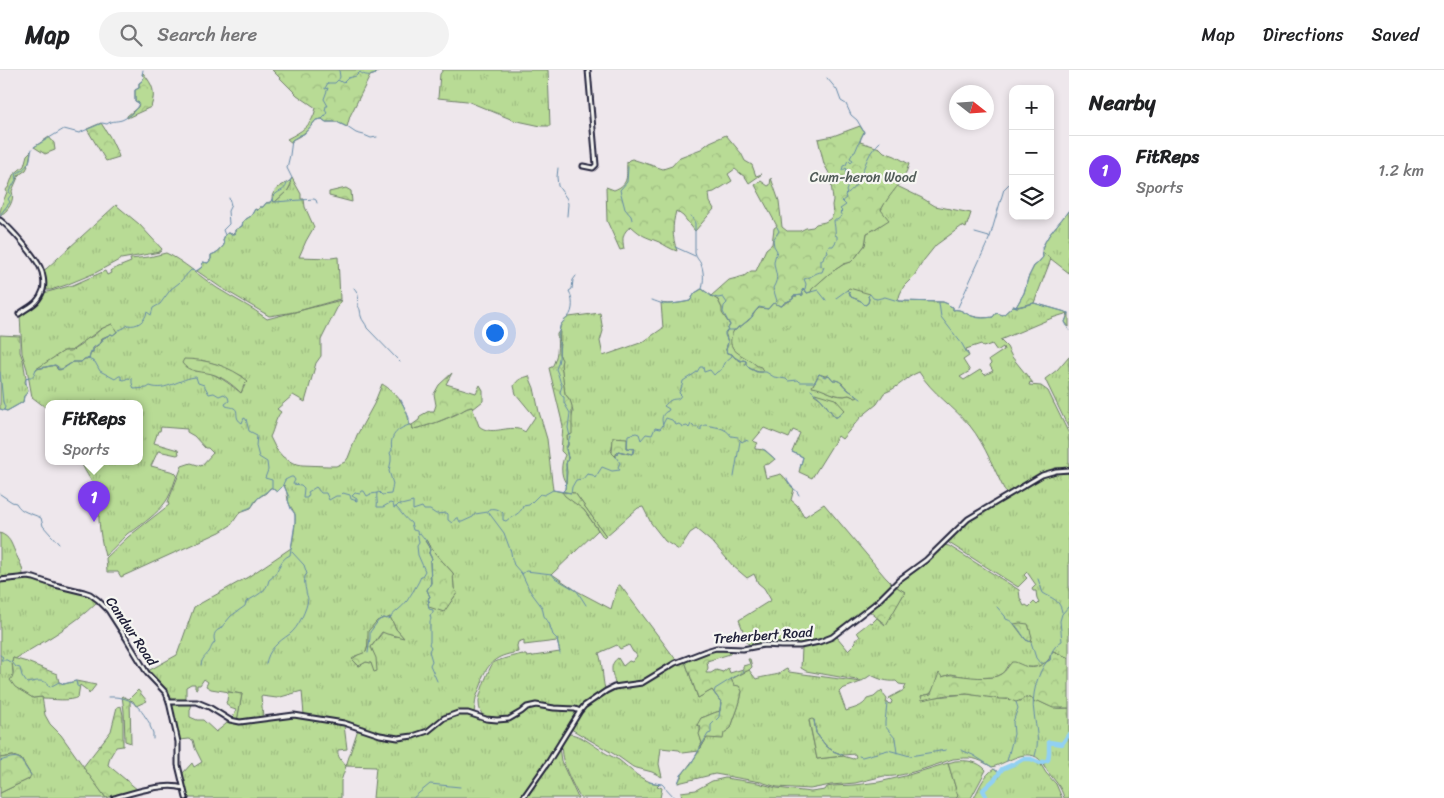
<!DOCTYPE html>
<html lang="en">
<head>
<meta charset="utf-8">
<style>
  :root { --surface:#fff; --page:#f2f2f2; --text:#202124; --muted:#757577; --line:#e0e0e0; --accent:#7c3aed }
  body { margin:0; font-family:Sriracha,sans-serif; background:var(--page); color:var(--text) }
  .controls { position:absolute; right:15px; top:15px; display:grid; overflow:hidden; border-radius:10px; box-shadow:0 2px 8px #0003 }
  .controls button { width:45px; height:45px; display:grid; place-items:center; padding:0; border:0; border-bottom:1px solid var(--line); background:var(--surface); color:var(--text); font:25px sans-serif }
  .compass { position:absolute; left:949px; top:15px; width:45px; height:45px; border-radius:50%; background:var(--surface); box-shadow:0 2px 8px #0003; rotate:107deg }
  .you { position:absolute; left:494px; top:262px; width:18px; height:18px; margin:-12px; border:4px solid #fff; border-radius:50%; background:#1a73e8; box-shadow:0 0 0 8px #1a73e833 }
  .badge { display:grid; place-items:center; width:32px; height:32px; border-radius:50%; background:var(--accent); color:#fff; font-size:16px; font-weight:700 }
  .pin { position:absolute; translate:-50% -41px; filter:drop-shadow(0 1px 2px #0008) }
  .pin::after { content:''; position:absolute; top:26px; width:18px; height:15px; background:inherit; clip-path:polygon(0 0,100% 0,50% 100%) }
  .popup { position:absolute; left:45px; top:330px; width:98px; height:65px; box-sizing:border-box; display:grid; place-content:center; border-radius:10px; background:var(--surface); filter:drop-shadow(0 1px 4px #0005); font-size:16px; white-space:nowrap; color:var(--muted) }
  .popup b { font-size:19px; color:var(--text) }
  .popup::after { content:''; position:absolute; left:50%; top:100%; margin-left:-10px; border:10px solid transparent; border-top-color:var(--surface) }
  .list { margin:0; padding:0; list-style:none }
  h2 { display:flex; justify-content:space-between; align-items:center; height:65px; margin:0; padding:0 20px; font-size:21px }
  h2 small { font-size:16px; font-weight:400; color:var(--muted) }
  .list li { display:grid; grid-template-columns:32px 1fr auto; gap:15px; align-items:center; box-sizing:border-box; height:70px; padding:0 20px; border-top:1px solid var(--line) }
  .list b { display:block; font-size:19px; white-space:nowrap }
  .list p { margin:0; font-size:16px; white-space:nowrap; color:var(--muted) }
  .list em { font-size:16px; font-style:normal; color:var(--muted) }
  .icon { flex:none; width:28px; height:28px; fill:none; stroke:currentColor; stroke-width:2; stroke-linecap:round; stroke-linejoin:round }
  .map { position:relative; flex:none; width:1069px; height:728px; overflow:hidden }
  header { display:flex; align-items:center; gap:30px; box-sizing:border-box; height:70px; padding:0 25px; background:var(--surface); border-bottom:1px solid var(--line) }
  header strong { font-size:24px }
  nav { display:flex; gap:28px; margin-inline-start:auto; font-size:18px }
  .search { width:350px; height:45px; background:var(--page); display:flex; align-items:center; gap:12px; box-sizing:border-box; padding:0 18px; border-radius:28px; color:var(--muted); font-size:19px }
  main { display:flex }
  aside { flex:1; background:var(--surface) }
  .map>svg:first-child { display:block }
  .grass { fill:url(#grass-tufts); stroke:#6d7e68; fill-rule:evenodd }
  .forest { fill:url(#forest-crowns); stroke:#6d7e68 }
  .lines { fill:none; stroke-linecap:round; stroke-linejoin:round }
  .stream { stroke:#658aa9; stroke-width:1 }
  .river { stroke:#91d0f2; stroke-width:4.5 }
  .minor-casing { stroke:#22223b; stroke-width:7 }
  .minor { stroke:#f6f6f2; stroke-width:3 }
  .labels { text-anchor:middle; stroke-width:4.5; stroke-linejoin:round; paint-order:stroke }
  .park-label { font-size:14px; fill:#4f5a56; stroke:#f6f6f2 }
  .street-label { font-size:14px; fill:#22223b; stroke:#f6f6f2 }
</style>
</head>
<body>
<header>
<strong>Map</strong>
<div class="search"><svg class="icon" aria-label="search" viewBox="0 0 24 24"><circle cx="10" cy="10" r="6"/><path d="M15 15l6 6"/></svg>Search here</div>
<nav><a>Map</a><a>Directions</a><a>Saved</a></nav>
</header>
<main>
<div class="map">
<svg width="1069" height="728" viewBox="0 0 1069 728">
  <defs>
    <pattern id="grass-tufts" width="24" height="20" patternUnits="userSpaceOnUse" patternTransform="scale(1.25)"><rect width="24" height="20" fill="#b8db95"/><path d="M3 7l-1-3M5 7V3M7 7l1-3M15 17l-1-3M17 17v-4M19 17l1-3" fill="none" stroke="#9ebc81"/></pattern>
    <pattern id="forest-crowns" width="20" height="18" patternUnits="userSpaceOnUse" patternTransform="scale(1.25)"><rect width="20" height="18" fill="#b8db95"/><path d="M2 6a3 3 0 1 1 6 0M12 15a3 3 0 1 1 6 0" fill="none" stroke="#9ebc81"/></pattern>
  </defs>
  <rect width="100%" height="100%" fill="#eee7ec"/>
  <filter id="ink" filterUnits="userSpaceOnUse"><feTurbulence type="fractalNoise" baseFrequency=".02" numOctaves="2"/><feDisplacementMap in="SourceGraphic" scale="10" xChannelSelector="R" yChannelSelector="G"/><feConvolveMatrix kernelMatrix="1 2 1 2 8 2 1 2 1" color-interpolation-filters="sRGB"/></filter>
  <g filter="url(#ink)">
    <path class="grass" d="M443,0H548L550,56H541L513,50L467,31L438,28L440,4Z
      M292,108L301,124V129H304L305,137L314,157L306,171L299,187L331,188L338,187L340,229L295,242L269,246L220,217L197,201L202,197L203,192L208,193L211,189V185C217,183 220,180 224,175L223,170L225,165L228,163L231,164L235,163V160L242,156L243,151L251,146L255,139L258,140L260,137H263L266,133L270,132L272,130L275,132L288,120L291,115L290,111Z
      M897,116L922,128L935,136L971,143L966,158L962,156L936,175L924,190L914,206L904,216L900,224L898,231L943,232L948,234L950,236L953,237V240C961,238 965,244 972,246C979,248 986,248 993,247L996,243L1003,245L1013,236L1018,237L1034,233L1069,243V257L1065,252L1068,243L1052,248L1000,270L1007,277L1012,287L1033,313L1030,312L1029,315L1041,316L1048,321L1069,364V399C1041,400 1030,411 1007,425C996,404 985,374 970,356C954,337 932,323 919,302C906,307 897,319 884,323L877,334L861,347L842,369L838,366L812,408L799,402L803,387L792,382L800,363L793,360L789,368L764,358L753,371L758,373L755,377V379L765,380L775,389L769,394L763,395L766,408L781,404C787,408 788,415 794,419L791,430L797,435L804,447L824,434C838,451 852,467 866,484C875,494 882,505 892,514L881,527L838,562L830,567L800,574L791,575L761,573L749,576V574L746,572L744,563L739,550L771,530L764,518L758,513L754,504L747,508L733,496L715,475L696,459L690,463L679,480L665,471L651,453L643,437L638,438L606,466L575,423L563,422L584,440L598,460L552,504L577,521L611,539L618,515H620L677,591L644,611L616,616L615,614C613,604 608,595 618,588L623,596L629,591L632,592L637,586L635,583L633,582L629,575L620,579L617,575L599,583C603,595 602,607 605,619L578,638L551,637L541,633L527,635L522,640L507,648L497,649L484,647C481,643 479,639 479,633C478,627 489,598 493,593C498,590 516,585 523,584V585H526L527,587L560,582L557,571L524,575V570L518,572L517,576L518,582C498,586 491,589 482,608L483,610L476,628L474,643C444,636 434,663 407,666C389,668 371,659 354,655C338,650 321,648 304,645L302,621L277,628L261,626L263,647L249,651H237L242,624L211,619L206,616L208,612L204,609L200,615H197V619L195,618V614H191L186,617V632H175L171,630L165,619L153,608L148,601L177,585L194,537L248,507L291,478C293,472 296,451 295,445C294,440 289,436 288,430C287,425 287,420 284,415L277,422L272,418H270L266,423L258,428L251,438L240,442L231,455L220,462L121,507L118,502H107L106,488L128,467L169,435L168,432L182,396L191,393L201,396L213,383L208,378H205L194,366L187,362V359L161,357L160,361H158L154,373L178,380L179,384L177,385L158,381L151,396L174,402L177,405C174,413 172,421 168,428C162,439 148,450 137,458C134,461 130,461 127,464C120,471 113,479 105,486C102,475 100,462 99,451C99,443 99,435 98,427C95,413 85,404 81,391H139V333H49V340L32,327L27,299L22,283L20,245L22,243L32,238L44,223L73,215L105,201L107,205L111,203L110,201L111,200L131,192L130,189L149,187L166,183C182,190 202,208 217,218C234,229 252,237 267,249L341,230L321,270V286L316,293L305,332L293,325L277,339L281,342C275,349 274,359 270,367L276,379L283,387L293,393L302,395L328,396H336L345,392L348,388L357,365L374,334L382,314C396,322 409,338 409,355H412L413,359C429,356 443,350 457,344C462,341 466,338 472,337L479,356C491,366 505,356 518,359C520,359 524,361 525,362L535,347L516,324L514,316C517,309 523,308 529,306L534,318L539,342L547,369L553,420L562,422L565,419L566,410V394L568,388L566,379L568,375L567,366L573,342L570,330L565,324L561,294C562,286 562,293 560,286C558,282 560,277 560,273C559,262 558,253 569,247L600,243L603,261L600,271L603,286L643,272L663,258L661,233C668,235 682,233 690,231L695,223L702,219L718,230L722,238L723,243L730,255C724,267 726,261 728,272L726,280L741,291L743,290L746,291L749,298L757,302V296C750,288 738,287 732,277C722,261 745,256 751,248C754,245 755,241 758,238C762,235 769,235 773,233L781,236L793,229V226H797L802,220L805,219L807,223L830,203L844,194L851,192L855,188L865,175L867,163L873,160L885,152L881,140L886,130ZM112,254L111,264L102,269L101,273C93,278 93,281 87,287C82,292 78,290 73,292C68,295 64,298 58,300L55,295L37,299L64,281H71L101,259ZM981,274L983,277L992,274L997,281L1003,277L1004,280L989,290L991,293L990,296L993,301L985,305L980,300L964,310L960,307L970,301L963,290L969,286L966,279ZM201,290L219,295L242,306L247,311L241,323C227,312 213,300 194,301ZM815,312L842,313C846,319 852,321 856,328L849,325C836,329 824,318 812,316ZM614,367L627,372V378L634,379L629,384L618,381L616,386L611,381ZM427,470L433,481L453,503L454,518L457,523L450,533L430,517C433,509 430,499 432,489L429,483L430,480ZM390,547L396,559L403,567L394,566L383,562L371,577L375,588L373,598L371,593L366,592L359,596C355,594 355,590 355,586L366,583C370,571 365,566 373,556C375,554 376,552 379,550C383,548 386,550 390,547Z
      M116,135L139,154L162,179L160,182L121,189L95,203L66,215L51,220H45L43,200L46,199Z
      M1069,140V203L1042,182C1043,168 1061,152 1069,140Z
      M0,265L20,266V282L23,290L26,308L25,312L28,320L27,324L24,326L23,332L7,341L0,339Z
      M1069,286V359L1045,309L1057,300Z
      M1059,403H1069V588L1053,581C1044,604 1029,596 1008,595L1003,603L995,607L973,608L951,604L942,607L930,624L921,626L935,627L967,624L1020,631C1030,622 1042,635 1053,637C1058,639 1064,638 1069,638V728H1064C1061,716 1055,711 1048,702C1046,699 1044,695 1042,692C1028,675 1008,693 992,697C975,687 972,687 953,689C938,694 898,709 884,706L855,713L831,715L810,719L777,717L761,712L715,704L678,713C683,701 693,692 699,681L683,683L679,680L661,678L659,694L662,707L652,702L633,697L619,687L571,659L584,638L608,622L625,617L626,619H630V617C651,613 665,598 685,591L698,628L712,620L721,632L720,641C712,643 708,646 701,648C700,656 699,666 702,673L700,677L701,678L707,667L724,663L731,658C735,644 740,636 742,621L734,615L731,609L749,600L756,609C761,607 776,605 779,604C782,602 784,600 787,599L789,602L861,612L842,619L839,622L846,641C854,638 863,637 867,629L874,627L882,620L883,624L887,629L886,633L891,634L892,631L889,628L904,620L906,615L899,614L896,611C887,612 879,609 871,605L862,611L806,601L801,598L802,578L804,576L823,573L837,567L848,580L856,572L855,570L860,567L857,562L870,552L872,553L877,548L885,555L905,522L895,516L925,494L943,475L949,476L1019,520L1020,528L1024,536L1026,535L1029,537L1034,532L1037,535L1039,533L1037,529L1036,521H1033L1032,519L1036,515L1027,502L1024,505L1027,508L1018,517L949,473L947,471L972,448L1042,407ZM814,650L816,663L826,676L833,681L843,685L855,684L856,687L853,689L843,686L817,689L809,651Z
      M0,463C10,467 11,473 15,482C19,492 23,495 23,506L0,509Z
      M24,508C37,508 52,514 64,520C67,521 71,520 75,520C84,522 91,526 97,532C73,556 44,571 15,589L13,588C11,595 14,610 16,617L33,628L42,627L45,645L50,654L61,665L106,728H0V723L29,709L27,700L21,689L13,686L0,688V511L16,510Z
      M172,634H192L190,640V647L197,650H203L216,662L226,654L228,651L243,654L294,646L318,650L321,652L344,655L347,679L338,680C337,687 341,690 346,696L358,659L380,666L393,669L406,668L429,661L441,651L454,645L467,644L485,650L510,649L521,644L526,639L531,637L540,636L557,640H574L576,644L556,677L521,728H373L376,697L346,696L341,711V728H187L182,704L192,693L194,697L202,692L195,678L193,670L189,669L180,670L179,669L171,637Z
      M567,664C581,663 597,679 609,685C612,687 616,688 619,690C628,697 637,707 648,711C651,713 655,713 659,714L657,716L662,718L660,728H580C573,715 559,690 562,675C562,671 565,667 567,664Z
      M559,677L561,691L578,728H525Z
      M1023,689H1031L1040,693L1046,703L1056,714L1062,728H974C979,718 984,705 994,699L999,703L1002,699Z
      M948,693L958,726L956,728H682L681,722L696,720L712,711L725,708L758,713L777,718L811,722L825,720L827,717L832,716L854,715L879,712L905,706Z"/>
    <path class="forest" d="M272,0H381L376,2V4L370,6L350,46L347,57L337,52H326L322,49L316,50C308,60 305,64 292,70V73L287,69C302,61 312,56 316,38L297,25Z
      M143,3C153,15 156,22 151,37L127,48V46L138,37L139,33L135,31V20L139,18V13L142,11L144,7L142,5Z
      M101,53L110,67L118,84L119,87L106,91L87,59Z
      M860,56L864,62L861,68L860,72L880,78L884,82L895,86L909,94C904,113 890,122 881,140L889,150L873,160L867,163L865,175L855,188L851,192L844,194L830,203L812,219L811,222L807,223L804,219L802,220L803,225L793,226V229L784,233L782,236L773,233L768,239L759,238L753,244L752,247L740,257H738L736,260H734C725,278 736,282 751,291C755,294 756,296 761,297L763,302C758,303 750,299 746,295V291L743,290L741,291L735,288L732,284L727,283L726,280L728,272C725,260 724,267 730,255L722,243V238L718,230L711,226L729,210L744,206L751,201H756L766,179L772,174L774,158L777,156L755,115L761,111L768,116L770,115L771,108L779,131L782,157L787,161H800L806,158L813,157L816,154L825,152L830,149L833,145L832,135L833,130L830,105L824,94L818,69L833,66Z
      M726,65L741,83L745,91L752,95L756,106L762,104L749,113L746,108L735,99L728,104L732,111L714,122L709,123L710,132L714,139L695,161L683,146L676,141C672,156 672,166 677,181C670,179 665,175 659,172C644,166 643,167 631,156C622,163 622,168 624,179L620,180L607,151L606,117L614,120C630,114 626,106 627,92L629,90L632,89L663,99L672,96L680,87L701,79L710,72Z
      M49,67L54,73L55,80L45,84L34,77Z
      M31,81L29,92L27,95L28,96L26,100L19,105L12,121C15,130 8,142 0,145C0,137 4,130 7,122L6,120L9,116L13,105L24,96L27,85Z
      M290,111L291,114L288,120L275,132L272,130C271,119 283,115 290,111Z
      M346,118L351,121L352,132L329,126V122Z
      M1042,182L1051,189L1034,233L1016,237L1024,223L1028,208L1034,196L1037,194L1043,187Z
      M849,218L870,224L868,226L869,229L868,233L865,235L861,231L851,227L849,222L847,220Z
      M112,254L117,262L113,265L111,264L102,268L101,273L93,278V282H91L89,289H84L81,292H73L60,300L57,299L58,297L55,295L36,299L64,281H71L81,275L83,271L93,266L101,259Z
      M560,260L559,284L562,290L561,294L565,324L570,330L572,336V364L567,366L568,375L566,379L568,388L566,394L567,402L566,413C560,405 561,393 565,385L561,381L563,356L549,298L552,297C558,286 558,277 557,264Z
      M184,289C206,289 230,296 248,311L244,315L241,323C233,315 225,309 215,305C205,301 188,303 182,293Z
      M452,303L446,314L476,323L480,315L483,320V331L473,339L472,337C467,337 463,341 458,343C443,350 429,356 413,359L412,355L419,350L420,346L429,341H434L436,335L434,324L439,315Z
      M819,304L825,306L829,305L833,310C841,310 842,314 847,319C851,322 855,324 858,327L856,328L849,325C836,329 824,318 812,317Z
      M815,323L835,329L845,340L837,347H835L821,329L814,324Z
      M613,367L627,368V378L635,379L632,384L618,381L616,384V387L612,383Z
      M562,422L575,423L606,466L604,468L584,440L565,426Z
      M427,470L433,481L453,503L454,518L457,523L444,542L429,537L428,533L429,532L428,531L429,527H430L427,520L431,513L430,491L432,489L429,483L430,479L425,471Z
      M895,516L905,522L886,555L869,541L883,530Z
      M390,547L396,559L404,568L387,564L382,562L371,577L376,588L377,601L374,602L371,593L366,592L359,596L352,589L358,585L366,582L368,576V561L377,551L384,548L386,549Z
      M1020,553L1028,554L1032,567L1031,572L1026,570L1014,554Z
      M722,579L731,580L730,584L707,591L708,598L706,603H711L716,600L723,602L728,598L730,603L743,599V596L750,594L748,589H750L752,597L749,600L731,609L734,615L739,616L742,621C740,636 735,644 731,658L724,663L723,669L707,668L700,679V677L702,673L699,664L701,659L700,656L697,655L701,648C708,646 712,643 720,641L721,632L712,620L698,628L685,591L711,581Z
      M1053,581L1069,588V638H1053L1038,631L1034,633L1033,629C1026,625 1023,630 1016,632L1008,629H1000L967,624L947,625L922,630L921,626L931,624L939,603L942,607C946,606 950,604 954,605C965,606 992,611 1001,604C1006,601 1008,596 1012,592H1015C1023,595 1030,600 1039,596C1043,594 1046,592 1050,590V586Z
      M13,588L27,592L57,604L59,612L64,614L76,611L96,615L89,624L88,621L80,615L78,627C69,632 54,629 43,629L42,627L33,628L15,617L10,610C17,603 10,596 13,588Z
      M138,620L147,631L136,636L133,631L130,630L131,673L125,671L124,641L122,626L129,629Z
      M228,622L242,624L237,651L232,650L236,640C230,638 228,638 226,632L227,631Z
      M121,636L123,645V676L116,677L110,687L108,695L138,720L106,728L83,697L111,661L117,637Z
      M812,649L814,650L816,663L826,676L833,681L843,685V686L817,689L809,650Z
      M13,686L21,689L31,705L29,709L0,723V688Z
      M955,691C967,690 978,691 986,700L971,728H956L958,726L948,693Z"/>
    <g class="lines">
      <path class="stream" d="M339,9L340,7L339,0
        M323,50L326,52H337L347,57L356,63L364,65L371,68L377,67
        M34,77L64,59L79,63L102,53L107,54C112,50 119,52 124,49C130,46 137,39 139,33L135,31V20L139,18V13L142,11L144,7L142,5L143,0
        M628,97L627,112L620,120L625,139L631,146L632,150
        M558,98L557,107L558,116L567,129L568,134L567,146
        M848,123C863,110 860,104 868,88C871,81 875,77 880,72
        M272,130L275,132L314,129L316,130L317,133
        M0,145L10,132L8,129L11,125L9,121C12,117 15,112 17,107L16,104C21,101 26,98 29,92C31,88 30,84 32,79
        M691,146L695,153V183C696,188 699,190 701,194C704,202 704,210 702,219L711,226L718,228L723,227L727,233L724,236L723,242L730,255L727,260
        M975,163L989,167
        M225,165L223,160L229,154L228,141L231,135L229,128
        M675,177L695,186
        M354,218C359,223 359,230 358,236C361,240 360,242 361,246C362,251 366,253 367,258L400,292
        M805,219L806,214L804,209C811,208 815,202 822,202L824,197L821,196V190H823L824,185L828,182L827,179L829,176H833L837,170V166L835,165C836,159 834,155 834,150H837L842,146L840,143L842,141L840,139L846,135L842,131L846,128L845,125L847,123L846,121L849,113L846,102L847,99L846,98L842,101L843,96L846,95L848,90L851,93L853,90L850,88L853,83L855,82L861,68L864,62L857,50L851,45L846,34L841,31L837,20L827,8
        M836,228L847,220L849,222L851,227L861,231L865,235L868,233L869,229L868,226L870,224L873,228L877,229L885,227L898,231L943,232L948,234L950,236L953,237V240C961,238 965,244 972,246C979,249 986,248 993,247L996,243L1003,245L1013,236L1018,237L1034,233L1069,243
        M651,230C656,231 659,233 664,234C669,235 684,232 690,231L695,223L701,219
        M776,232L777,231L773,218C780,206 775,204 774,193C774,190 776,184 777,181L774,176L773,170L779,161L777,157
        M939,233L941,247L962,274L968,285
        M958,237L990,167L1004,119L1009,114
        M1016,237L1024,223L1028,208L1034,196L1037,194L1043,187L1042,177L1049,165L1069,140
        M1069,243L1065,252L1069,260
        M733,286L741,291L743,290L746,291V295L749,298L757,302H766L774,307L786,309L788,311L798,310L800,312H815L819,304L825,307L829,305L833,310C841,310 841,314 847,319C851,322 857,326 861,329
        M89,289L91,281L93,282V278L103,271L102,269L111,264L113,265L119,260L124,258L128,255C137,257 145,251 147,242L151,245L153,238L160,234L171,219L179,213L191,200L196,201L202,197L203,192L208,193L211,189V185C217,183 220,180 224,175L223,170L225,165L228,163L231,164H235V160L242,156L243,151L251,146L255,139L257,141L260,137H263L266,133H270C272,129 274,125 277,123C282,120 286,119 287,113L290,111L292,108L287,98L290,85L292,70L300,65L304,64L316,50L322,49L326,45L327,41H325L326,36H328L324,29L328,18L325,19V18L328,13H335L338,10L343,13L348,8L356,6L360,2C364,6 371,6 376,4L375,2L381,0
        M0,302L3,332L5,337L4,340
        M811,320L821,329L835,347H837L842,343
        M0,339L7,341L23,332L24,326C32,318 25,318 26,309L28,307H33L36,299L55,295L58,297L57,299H63L73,292H81L86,288L95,292L100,301L115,309L119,306H121V309L124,310L128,308L132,309V313L134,319L147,318L150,316C166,322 180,308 196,307L198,313L204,315L209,324L214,323L219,326L224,324L228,327L229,331L225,334L226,336C229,337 232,337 234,338C240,341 233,348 242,353L244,348L246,349L249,361L257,365L256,376L259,387L267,392L268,400L265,408L272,410V418L277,422L282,417L285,410L291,407H293L295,410L293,414L301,415L304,418L303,428H307L309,424L308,422L316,417L321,423H326L329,430L336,426H340L343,423L350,425L351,429L357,431V429L352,426L355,423L360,424L362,421H364L367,426L371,424L377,423C376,428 378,431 377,437H383L390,433L393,434L394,438L396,437L399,434L401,435L413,432V440L422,437L424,440H430L436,444L447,443L448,444V450L452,453L456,448H458L460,452H462L473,447L475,444L488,442L489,439C495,438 499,439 503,443V450L506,451C512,446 521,444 523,436L529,435L540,424L544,425L553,420L571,423L572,417L576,410L583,409L587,404L593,405L595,408L602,397L612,401L620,400L618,397L620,393L616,387L618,381L632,384L635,379L627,378L628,365L636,363L639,364L641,370L646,364L652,365L655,358L660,359L663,355C661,349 662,343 668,341L669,339L664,336C666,334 669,331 671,330C676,328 678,331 681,325L679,323L682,316L683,311L697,302L700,297H703L704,302L710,300L714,305L717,302L721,300L724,293L732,286V284L727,283L726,280L728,272L725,265V262L727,260H736L738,257H740L752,247L753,244L759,237L768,239L773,233L782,236L784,233L793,229V226L803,225L802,220L805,219L807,223L818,220L826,230
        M663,354L666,348L672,350L676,355L679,354L683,357L687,356L689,358L691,354L694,357H698L699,360H701V357L705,355C714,357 726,357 731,366L738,367
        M739,369L742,372L745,370L748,371
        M763,379L775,389
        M792,382L803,387L800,398
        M734,407L740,371
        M787,409C789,417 796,418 799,425
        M562,422L565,419L566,410V394L568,388L566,379L570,366L568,358L570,343L564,333V327L562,326L560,322L562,316C559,310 559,305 556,299C563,284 556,270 560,256C562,252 565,251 568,247C574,241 573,228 569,221L572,219L573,210L576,206
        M377,423L379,422L382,425L391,424L393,414L389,401L391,391V386L390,383L392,380C389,366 397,359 409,355V348L401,330
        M0,424L12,432L16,433C21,443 32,443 41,448L43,456L59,474
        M244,440C256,436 250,436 257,429C261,425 267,422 271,418
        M489,443L504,463L511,482L512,489L514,495L522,504L530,521L542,537L544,546L549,553L553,565L557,569L560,584
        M418,464L420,463C424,468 428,473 430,480L429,483L432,489L430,491L431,513L427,520L430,527H429L428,531H430L428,533L429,539L433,540V543L430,545L431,549L430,551V572L429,574L431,577L429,581L432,591L430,595L437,611
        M522,504L526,501L552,504L555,508L577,521L586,535
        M1038,509L1043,523C1053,529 1060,530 1062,542
        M997,537L1005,546L1006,549C1016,552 1020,562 1026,570L1031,572L1036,588L1040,593H1043
        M368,583L370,568V562L379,550L384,548L389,549C394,542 402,538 407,531C411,524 419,513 421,506H422L425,501L418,485L417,476L419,473L417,461L413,460L411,453C404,448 402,443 396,437
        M0,585L3,587L1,590H7L8,591L12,592L16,597L20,598L22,606L27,613C33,612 40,609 47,613V615L50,617L59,612L64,614L76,611L77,616L79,617
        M266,594C268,580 278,572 290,564C298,558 307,539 308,529C308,527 306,524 306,521C305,517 304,510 305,506L307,504L304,495L292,482
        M201,595C202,588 205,587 209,582C211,579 211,576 215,572C213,567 214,561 220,559L231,546L245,536L246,532C255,526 267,522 269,510C279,504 278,490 290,485L295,453V444L291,439L288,430L289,427L284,416
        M108,627C132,626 138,635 150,654V656L153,663V669
        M887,634L885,652V656L895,668L897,683
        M814,650L816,663L826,676L833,681L843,685
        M961,680L973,685L992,697
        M859,686L862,687L888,680L910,686L946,680
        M1035,686C1040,670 1036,660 1034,643C1031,627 1037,604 1047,591L1050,590C1050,583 1055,575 1062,571L1060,551L1062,544L1069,536
        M0,691C24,683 18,689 31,705
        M1007,691L1014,664L1013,652L1018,638L1016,632
        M994,699L999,703
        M649,712L662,714L675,728
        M678,713L681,705L691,694L708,664L711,663V655L719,647L721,632L714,623L715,619L744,601
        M413,728L430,714L460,717"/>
      <path class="river" d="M985,728L986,726L983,720L996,708L1002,699L1016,693L1023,689H1031L1040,693L1048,690L1049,683V672L1062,674L1069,664"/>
      <defs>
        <path id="minor" d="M583,96L593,98L596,95L588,0
          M0,150C11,158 34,185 40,197C43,203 45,214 43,220C38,235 29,236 19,244
          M0,510L28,507L34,508L55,515L84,522L90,524L98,530L108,540L126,568L147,603L166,623L169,632L178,672V695L186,728
          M169,632H197L209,637L230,650L240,652L294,645L344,653L380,665L398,668L413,666L428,661L444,648L458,643H468L486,649L497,650L509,649L521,642L527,637L536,635L554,638L575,639L580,641
          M114,728C133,723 165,712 183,718
          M523,728L549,691L580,641L584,636L606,621L614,617L642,613L675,593L706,581L716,578L743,579L764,575L781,576H800L819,572L832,567L876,533L900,509L926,490L968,449L1042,405L1056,401L1069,400"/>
      </defs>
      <use href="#minor" class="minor-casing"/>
      <use href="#minor" class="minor"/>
    </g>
  </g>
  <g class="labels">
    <g class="park-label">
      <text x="863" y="112">Cwm-heron Wood</text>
    </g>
    <g class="street-label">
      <text transform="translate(132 561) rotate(56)" y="5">Candwr Road</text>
      <text transform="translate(763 565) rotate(-4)" y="5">Treherbert Road</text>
    </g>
  </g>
</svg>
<div class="controls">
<button>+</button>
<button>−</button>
<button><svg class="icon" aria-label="layers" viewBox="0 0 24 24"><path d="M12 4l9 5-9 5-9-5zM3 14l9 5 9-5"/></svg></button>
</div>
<svg class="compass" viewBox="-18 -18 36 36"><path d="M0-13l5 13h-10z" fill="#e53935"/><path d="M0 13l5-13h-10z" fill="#757577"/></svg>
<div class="you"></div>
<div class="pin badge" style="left:94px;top:452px">1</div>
<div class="popup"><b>FitReps</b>Sports</div>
</div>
<aside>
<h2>Nearby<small></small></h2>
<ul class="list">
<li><span class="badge">1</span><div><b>FitReps</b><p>Sports</p></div><em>1.2 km</em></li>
</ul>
</aside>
</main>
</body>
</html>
